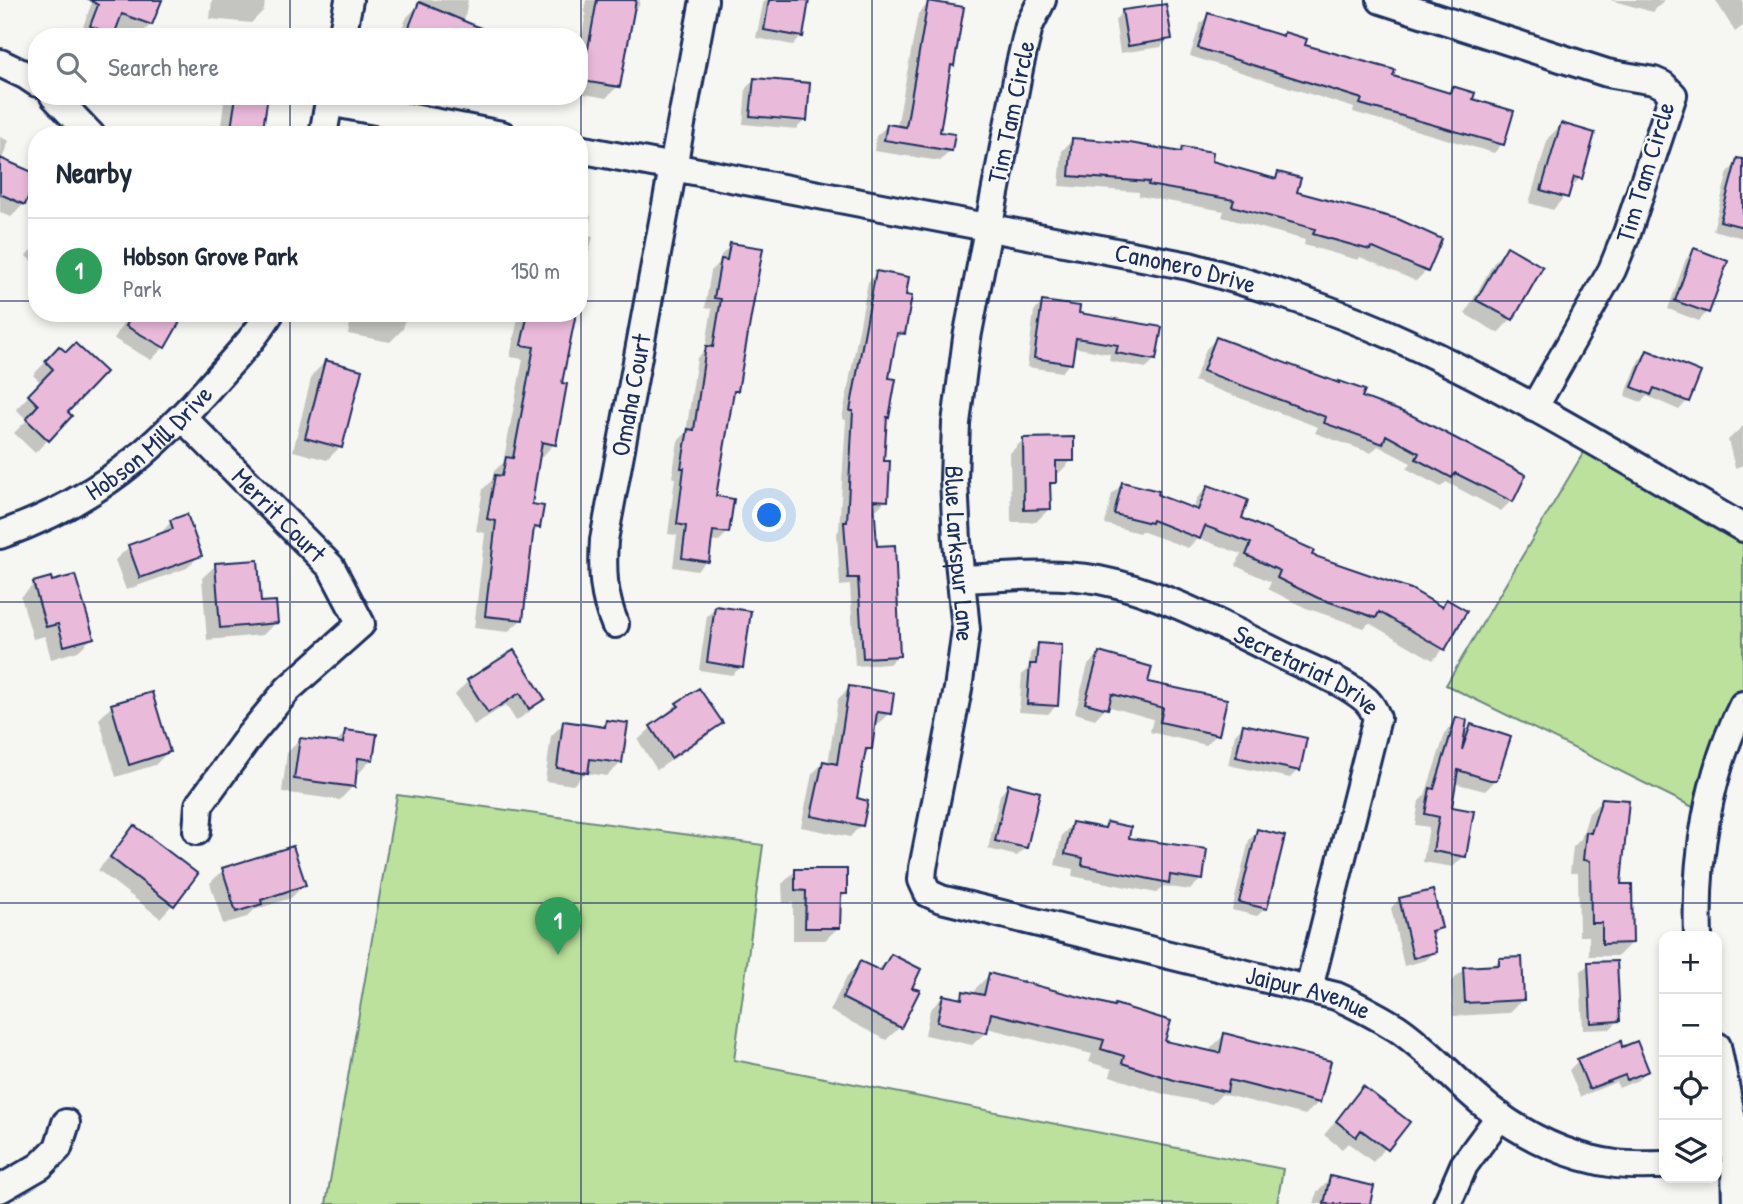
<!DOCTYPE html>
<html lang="en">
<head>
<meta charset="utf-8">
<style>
  :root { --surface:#fff; --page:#f2f2f3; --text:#1f2937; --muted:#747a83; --line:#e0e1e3; --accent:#d1495b }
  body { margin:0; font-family:"Patrick Hand",sans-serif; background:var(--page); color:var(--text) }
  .controls { position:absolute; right:21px; bottom:21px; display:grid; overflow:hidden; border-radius:14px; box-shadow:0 4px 10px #0003 }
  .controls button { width:63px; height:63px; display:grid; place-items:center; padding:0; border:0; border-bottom:2px solid var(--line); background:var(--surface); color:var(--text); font:35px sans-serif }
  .you { position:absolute; left:770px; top:516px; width:24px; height:24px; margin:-18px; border:5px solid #fff; border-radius:50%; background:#1a73e8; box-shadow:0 0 0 10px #1a73e833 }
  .badge { display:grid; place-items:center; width:46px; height:46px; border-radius:50%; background:var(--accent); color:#fff; font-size:23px; font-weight:700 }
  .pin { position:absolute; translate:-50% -58px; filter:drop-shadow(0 2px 4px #0008) }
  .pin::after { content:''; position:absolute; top:37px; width:24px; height:21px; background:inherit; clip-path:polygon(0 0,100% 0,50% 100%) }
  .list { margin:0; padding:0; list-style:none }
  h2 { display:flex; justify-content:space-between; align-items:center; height:91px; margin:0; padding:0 28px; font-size:30px }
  h2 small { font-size:23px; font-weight:400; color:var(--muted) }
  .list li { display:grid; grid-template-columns:46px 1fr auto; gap:21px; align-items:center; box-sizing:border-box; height:105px; padding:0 28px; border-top:2px solid var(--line) }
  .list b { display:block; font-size:26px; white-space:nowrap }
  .list p { margin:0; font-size:23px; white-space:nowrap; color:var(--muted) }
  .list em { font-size:23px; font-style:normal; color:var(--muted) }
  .icon { flex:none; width:38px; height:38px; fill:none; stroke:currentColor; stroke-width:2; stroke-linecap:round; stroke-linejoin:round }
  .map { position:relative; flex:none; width:1743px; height:1204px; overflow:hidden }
  .search { position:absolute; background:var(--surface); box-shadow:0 4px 10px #0003; left:28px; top:28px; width:560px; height:77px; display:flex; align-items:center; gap:18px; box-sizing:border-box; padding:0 24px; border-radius:28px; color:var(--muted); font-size:26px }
  .panel { position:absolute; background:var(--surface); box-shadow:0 4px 10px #0003; left:28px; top:126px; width:560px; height:196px; border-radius:28px }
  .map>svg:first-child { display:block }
  .green { fill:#bce19c; stroke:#6c887d; stroke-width:2 }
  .shadow { fill:#0003 }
  .building { fill:#eabadb; stroke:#1b2f5e; stroke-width:2 }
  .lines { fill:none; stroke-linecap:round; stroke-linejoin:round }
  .minor-casing { stroke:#1b2f5e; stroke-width:32 }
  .minor { stroke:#f6f6f2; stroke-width:26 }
  .grid { fill:none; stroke:#1b2f5e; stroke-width:2; stroke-opacity:0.55 }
  .labels { text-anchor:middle; stroke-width:5; stroke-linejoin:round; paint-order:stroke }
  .street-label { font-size:26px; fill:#1b2f5e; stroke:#f6f6f2 }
</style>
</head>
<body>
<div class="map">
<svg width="1743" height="1204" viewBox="0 0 1743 1204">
  <rect width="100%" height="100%" fill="#f6f6f2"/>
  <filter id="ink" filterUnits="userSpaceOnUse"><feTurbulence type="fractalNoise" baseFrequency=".0143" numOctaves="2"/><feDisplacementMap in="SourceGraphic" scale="14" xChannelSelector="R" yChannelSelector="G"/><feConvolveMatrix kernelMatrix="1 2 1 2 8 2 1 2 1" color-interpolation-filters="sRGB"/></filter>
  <g filter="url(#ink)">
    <path class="green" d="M1588,445L1743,534V696L1703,812L1446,685Z
      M397,795L763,845L734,1060L1283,1169L1277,1204H326Z"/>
    <path class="shadow" d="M93,0H160L151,24L139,37L115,29L110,37H79Z
      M212,0H265L264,10L251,23L210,19Z
      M420,0H468L464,23L486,37H398L407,17L420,4Z
      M586,0H640L639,6L632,14L618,86L606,98L579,93V51L586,13L584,12Z
      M764,0H807L801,36L793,45L756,38Z
      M1610,0H1664L1653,12Z
      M1717,0H1743V26L1735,32L1716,1Z
      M929,3L952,65L948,68L938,133L951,150L940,161L874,151L876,136L888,125L897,127L918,14Z
      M1123,11L1170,38L1161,47L1120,53L1115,20Z
      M1209,15L1281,37L1285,34L1303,46L1447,94L1453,88L1471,100L1502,144L1494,153L1353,112L1354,108L1190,56L1200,24Z
      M755,79L805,120L796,129L743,124L746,88Z
      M215,96H266L260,135H204L214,125L221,126L224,103L215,101Z
      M1561,125L1580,178L1553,210L1529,203L1548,138Z
      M0,137L9,141L1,161L24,204L11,217L0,212Z
      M1072,140L1178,153L1183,149L1210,162L1273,180L1279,174L1295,193L1426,271L1416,281L1360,257L1358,260L1304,245L1305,240L1222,217L1224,211L1139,196V192L1059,186L1062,151Z
      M1737,163L1743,165V238L1713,230L1728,172Z
      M579,213L591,216L587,235L593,237L579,290Z
      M37,244V266L26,256Z
      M731,245L737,390L732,395L714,498L728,532L718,542L710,541L707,561L697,571L673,567L677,535L668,534L675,478L672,477L678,441L686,433L697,358L705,350L712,309L705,308L711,271L719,263L721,255Z
      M1507,248L1540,267L1511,319L1498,333L1465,314L1494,262Z
      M1694,250L1707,312L1699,321L1668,309L1686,259Z
      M877,273L903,333L894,343L887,379V417L885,419L882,463L886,500L877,509L873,508L876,548L898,655L889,664L855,666L850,585L840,586L837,533L839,530L846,420L842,419L868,282Z
      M1043,302L1077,314L1155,359L1146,368L1109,361L1110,354L1073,347L1070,363L1062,372L1027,367L1034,311Z
      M129,313H183L164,347L151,360L114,339Z
      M352,313H406L403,329L390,342L348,334Z
      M519,313H575L560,385L554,444L542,457L538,456L530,505L538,528L531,535L521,620L508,632L474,628L485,533L476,531L483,489L492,480L494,471L503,463L523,359L510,357Z
      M1216,339L1360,398L1524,476L1511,501L1501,511L1446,482L1441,487L1407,469L1411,463L1378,446L1371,453L1315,433L1318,427L1194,381L1206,349Z
      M59,348L65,412L70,417L35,453L14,433L27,420L16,409L41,383L33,375Z
      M1648,352L1687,401L1679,410L1647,396L1641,402L1625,396L1639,360Z
      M325,362L340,447L327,460L293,451L312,375Z
      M1743,426V465L1735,468L1728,440Z
      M1024,439L1072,460L1059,473H1054V483L1049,488V509L1036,522H1011L1010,453Z
      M1123,483L1193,510L1197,498L1208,487L1240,519L1310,556L1440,608L1447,601L1465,612L1443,649L1433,660L1369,623L1364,628L1306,608L1268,589L1271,582L1236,566L1241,554L1198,538L1188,548L1141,531L1139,533L1105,524L1112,494Z
      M171,522L200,555L187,568L126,590L115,560L129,547L158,536Z
      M216,565L260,604L276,622L263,635L207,640L202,578Z
      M34,584L92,638L78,651L51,659L45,636L33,639L21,597Z
      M716,608L741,667L732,675L699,670L707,616Z
      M1039,645L1056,706L1048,714L1019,712L1022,674L1029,668L1030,653Z
      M514,653L543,699L529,712L516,721L506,705L474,725L455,695L468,681Z
      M1099,654L1146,683L1217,734L1206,745L1150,732L1153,719L1107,706L1095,719L1075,713L1088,665Z
      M849,688L889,713L878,724H874L870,749L863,756L855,800L861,825L850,837L801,827L812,774L823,763L828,764L838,699Z
      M677,704L721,723L707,736L657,770L638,740Z
      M112,706L168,752L155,765L116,777L99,719Z
      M1457,719L1463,735L1471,726L1496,780L1485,791L1454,783L1450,808L1464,856L1453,867L1423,862L1429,827L1415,825L1419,801L1425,795L1446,731Z
      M607,722L621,763L607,776L585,773L573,785L545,781L551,736L564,723L601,728Z
      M1243,726L1298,770L1290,778L1228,765L1235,734Z
      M346,732L372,759L359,773L355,772L353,786L340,800L282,792L287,753L300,739L334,744Z
      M1008,786L1026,847L1017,856L988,849L1000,795Z
      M1602,800L1631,943L1618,956H1589V936H1579L1578,873H1570L1573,847L1581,839L1589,813Z
      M1073,823L1102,830L1107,824L1127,839L1201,879L1190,890L1163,886L1156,893L1072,876L1073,869L1055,865L1062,835Z
      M134,828L173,904L160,918L98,870Z
      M1258,831L1266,908L1257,916L1232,910L1249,840Z
      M223,870L304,885L291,898L254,910L247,917L223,924L210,883Z
      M796,870L846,893L839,900V927L825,940H793V903H783L782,884Z
      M1399,899L1440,928L1431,937L1435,952L1426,960L1404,966L1391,908Z
      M891,956L909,989L900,1027L886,1040L830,1011L847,976L861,963L877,971Z
      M1499,960L1523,999L1509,1013L1453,1016L1451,982L1464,969L1492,967Z
      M1589,964L1619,1020L1610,1029L1583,1030L1580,972Z
      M989,975L1163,1043L1210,1053L1211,1048L1224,1035L1319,1102L1305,1115L1222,1094L1212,1104L1163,1094L1110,1076L1112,1069L1089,1062L1092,1054L987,1028L986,1032L972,1045L925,1035L930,1010L943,997L957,1000L964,993L974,995L976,988Z
      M1620,1050L1647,1071L1638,1080L1619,1088L1616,1082L1580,1097L1569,1070L1578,1061Z
      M1363,1088L1407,1122L1373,1162L1348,1143L1342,1149L1324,1135Z
      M1330,1178L1368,1204H1314L1317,1192Z"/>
    <path class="building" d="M90,0H162L152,25L122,14L114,35L90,26L98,5Z
      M597,0H636L620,87L582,81Z
      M769,0H809L803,37L764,30Z
      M928,1L964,7L954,66L951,65L940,132L955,134L952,151L884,140L887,124L906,127Z
      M419,2L502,37H405Z
      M1166,4L1172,39L1128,46L1122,10Z
      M1208,13L1283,36L1284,32L1307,39L1305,45L1395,70L1393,76L1450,93L1452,86L1475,93L1473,99L1514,111L1504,145L1360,104L1362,99L1198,48Z
      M754,78L810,83L807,121L750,116Z
      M236,96H268L262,135H230Z
      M1561,123L1595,133L1582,179L1574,177L1568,198L1541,190Z
      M1072,138L1130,143L1181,152L1182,147L1213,152L1212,161L1276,179L1278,172L1301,178L1297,192L1398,219L1442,239L1428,272L1371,247L1370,250L1313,234L1315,229L1232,206L1234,200L1148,185L1149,182L1069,176Z
      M0,158L37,174L25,205L0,194Z
      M1737,158L1743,159V227L1720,221Z
      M730,243L763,248L738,391H734L716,496L734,499L729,533L713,531L709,562L682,558L686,526L677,524L684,468H681L688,429L694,430L706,346L713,347L721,299L714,298L721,259L727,260Z
      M1507,246L1543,267L1513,320L1476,300Z
      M1694,248L1728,261L1709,313L1675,301Z
      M876,271L909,277L906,295L912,296L905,334L897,333L889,378L896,379L889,418L887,417L884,461H890L888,501L874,500L877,546L895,545L900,656L863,658L858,578H848L844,522H847L853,411H850Z
      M1042,301L1080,306L1079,313L1162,327L1156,360L1116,353L1118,345L1076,338L1072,364L1034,358Z
      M133,313H185L165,348L126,326Z
      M528,313H576L562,383L567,384L556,445L542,442L532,504L544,506L540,528L534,527L523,620L485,616L496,521L487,519L495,475L502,476L506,457L513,458L534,347L521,345Z
      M1216,337L1339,383V381L1365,390L1362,397L1411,415L1526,475L1513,502L1455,473L1452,478L1416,459L1419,453L1386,435L1383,444L1324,423L1326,417L1203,371Z
      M75,343L106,372L68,412L72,416L49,441L26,419L38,405L28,395L53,369L45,361L59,346L66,352Z
      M1647,350L1701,372L1689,402L1654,388L1651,395L1632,387Z
      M325,360L362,370L342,448L305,438Z
      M1074,437V461H1056V483H1050L1051,509L1024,510L1023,438Z
      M1122,482L1159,491L1158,495L1198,510L1208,485L1248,500L1242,518L1314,550L1312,555L1411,589L1442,607L1446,599L1467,611L1445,650L1379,612L1376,618L1318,598L1277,578L1280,571L1246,555L1251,543L1205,526L1200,539L1152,520L1151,523L1114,514Z
      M187,514L202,556L140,578L128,545L173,529L170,520Z
      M258,560L261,602L276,601L278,623L220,628L215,563Z
      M75,575L94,638L64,646L58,624L46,627L33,582L51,577L52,581Z
      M715,606L751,611L743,668L707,662Z
      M1038,643L1062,645L1058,706L1027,704L1030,664H1036Z
      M514,650L545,699L529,709L520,693L488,713L467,680Z
      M1099,652L1152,667L1148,682L1227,699L1219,735L1160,722L1163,708L1112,694L1108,709L1085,703Z
      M849,686L894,693L891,714L877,712L872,749H866L857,798L868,801L863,826L811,816L823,761L837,764Z
      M699,688L723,723L671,758L650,726L679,706L676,703Z
      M152,692L170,752L129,765L111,704Z
      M1456,717L1467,720L1462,750L1471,724L1511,737L1497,780H1490L1458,770L1452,807L1474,811L1466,857L1433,851L1439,817L1425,814L1430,788L1434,789Z
      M606,720L628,723L622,763L590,759L588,773L557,768L563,721L605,727Z
      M1243,724L1307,738L1300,771L1236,757Z
      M345,730L377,734L373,760L358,758L355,787L294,779L300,738L343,743Z
      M1008,784L1040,792L1027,848L995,841Z
      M1602,798L1629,800L1621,884H1632L1633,943L1602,944V923H1591L1590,861L1583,860L1586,832L1591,833Z
      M1072,822L1105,828L1107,822L1131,827L1129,838L1207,849L1203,880L1170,875L1169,883L1082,865L1083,858L1065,854Z
      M134,825L198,874L174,906L110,857Z
      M1257,829L1285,836L1267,909L1239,902Z
      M293,846L306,885L261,900L262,904L236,912L222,868Z
      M795,869H847V894H841L840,928H805L806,891L795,890Z
      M1433,890L1442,928L1431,931L1437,952L1413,958L1399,898Z
      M891,954L921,969L912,988L920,990L901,1028L842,998L860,961L881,971Z
      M1522,957L1524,1000L1465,1003L1463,967L1499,965V958Z
      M1617,961L1620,1021L1591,1023L1588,962Z
      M989,973L1114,1006L1115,1004L1171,1021L1165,1041L1220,1053L1224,1033L1331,1061L1320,1103L1229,1080L1227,1092L1177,1081L1122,1063L1124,1056L1101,1049L1104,1040L991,1013L987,1033L937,1022L943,995L962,999L963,991L984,995Z
      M1621,1041L1622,1047L1637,1041L1649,1071L1627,1080L1625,1075L1589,1089L1577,1059Z
      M1363,1086L1410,1122L1388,1150L1361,1130L1356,1137L1336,1121Z
      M1330,1176L1374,1186L1370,1204H1324Z"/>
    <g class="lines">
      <defs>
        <g id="minor">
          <path id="s1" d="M1042,0L1029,26L1020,64L967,338L956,423L954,479L957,541L966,629L958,689L923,868L922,880L928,893L941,899L1336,996C1357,1005 1377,1016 1397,1028C1431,1051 1457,1084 1490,1109C1526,1137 1570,1158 1616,1164C1632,1166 1648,1165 1664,1165"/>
          <path d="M1381,0L1607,73L1654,81L1663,85L1673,95L1627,233L1612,270L1534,408"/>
          <path d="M342,37L349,0"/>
          <path d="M0,63L25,75L37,83"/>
          <path d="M54,96L91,135"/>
          <path d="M329,102L502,135"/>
          <path d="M323,135L330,96"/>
          <path id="s2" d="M579,149L1189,266C1258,285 1325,306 1390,335C1512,389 1627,461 1743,528"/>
          <path id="s3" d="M182,417L331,567L361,624L288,689L250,735L199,805L197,831"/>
          <path id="s4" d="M0,535C95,502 154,451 219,376C237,356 256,336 270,313"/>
          <path id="s5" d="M961,579C1007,577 1053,572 1099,580C1166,593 1226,628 1286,657C1312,670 1344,681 1366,700C1372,706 1374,710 1377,718L1309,988"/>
          <path id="s6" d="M615,624C603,596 602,571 604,540L704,0"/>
          <path d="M1698,936C1695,859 1708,774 1743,705"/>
          <path d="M1717,1046L1734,1129L1736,1204"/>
          <path d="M0,1189L40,1166L58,1148L66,1123"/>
          <path d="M1447,1204L1464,1165L1500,1116"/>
        </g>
      </defs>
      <use href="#minor" class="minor-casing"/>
      <use href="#minor" class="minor"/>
    </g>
  </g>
  <path class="grid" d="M290,0V37M581,0V1204M872,0V1204M1162,0V1204M1452,0V1204M290,96V135M0,301H37M579,301H1743M290,313V1204M0,602H1743M0,903H1743"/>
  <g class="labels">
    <g class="street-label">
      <text transform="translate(1011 112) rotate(-78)" y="9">Tim Tam Circle</text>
      <text transform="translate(1645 172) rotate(-73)" y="9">Tim Tam Circle</text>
      <text dy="9" stroke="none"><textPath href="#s2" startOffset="618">Canonero Drive</textPath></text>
      <text dy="9" stroke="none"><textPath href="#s6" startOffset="233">Omaha Court</textPath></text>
      <text dy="9" stroke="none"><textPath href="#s4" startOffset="177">Hobson Mill Drive</textPath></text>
      <text dy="9" stroke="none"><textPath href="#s3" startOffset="138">Merrit Court</textPath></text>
      <text dy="9" stroke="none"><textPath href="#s1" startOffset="564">Blue Larkspur Lane</textPath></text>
      <text dy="9" stroke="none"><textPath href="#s5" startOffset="366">Secretariat Drive</textPath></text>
      <text dy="9" stroke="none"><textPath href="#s1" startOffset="1302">Jaipur Avenue</textPath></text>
    </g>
  </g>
</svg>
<div class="controls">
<button>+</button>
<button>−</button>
<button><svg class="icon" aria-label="locate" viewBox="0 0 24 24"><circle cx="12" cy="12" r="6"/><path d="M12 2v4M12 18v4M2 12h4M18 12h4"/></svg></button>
<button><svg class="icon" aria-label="layers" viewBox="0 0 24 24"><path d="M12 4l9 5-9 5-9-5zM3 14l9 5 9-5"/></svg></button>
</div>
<div class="you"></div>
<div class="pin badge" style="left:558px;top:955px;background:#2e9e5b">1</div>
<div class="search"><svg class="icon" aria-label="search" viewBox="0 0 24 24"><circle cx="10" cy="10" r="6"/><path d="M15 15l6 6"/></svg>Search here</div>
<section class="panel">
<h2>Nearby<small></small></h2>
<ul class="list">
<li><span class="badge" style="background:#2e9e5b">1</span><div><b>Hobson Grove Park</b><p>Park</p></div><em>150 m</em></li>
</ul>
</section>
</div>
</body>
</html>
